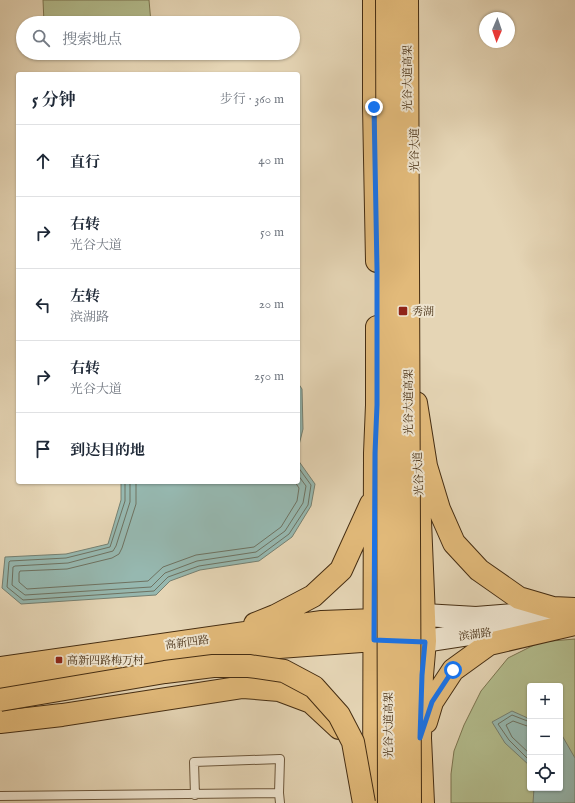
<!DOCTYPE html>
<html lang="zh">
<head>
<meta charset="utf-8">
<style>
  :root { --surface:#fff; --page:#f2f2f3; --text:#1f2937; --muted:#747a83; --line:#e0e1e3 }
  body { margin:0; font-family:"IM FELL English","Noto Serif SC",serif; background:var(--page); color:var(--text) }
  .controls { position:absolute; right:12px; bottom:12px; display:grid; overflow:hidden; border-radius:4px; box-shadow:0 1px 3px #0004 }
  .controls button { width:36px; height:36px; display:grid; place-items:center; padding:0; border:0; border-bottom:1px solid var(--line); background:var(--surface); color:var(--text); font:20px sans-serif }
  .compass { position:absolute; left:479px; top:12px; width:36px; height:36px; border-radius:50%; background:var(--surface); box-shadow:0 1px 3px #0004; rotate:182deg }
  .stop { position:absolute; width:12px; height:12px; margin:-9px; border:3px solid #1a73e8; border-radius:50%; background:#fff }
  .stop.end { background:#1a73e8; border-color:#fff; box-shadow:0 1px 4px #0008 }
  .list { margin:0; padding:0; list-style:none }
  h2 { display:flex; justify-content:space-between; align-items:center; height:52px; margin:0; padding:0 16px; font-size:17px }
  h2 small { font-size:13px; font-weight:400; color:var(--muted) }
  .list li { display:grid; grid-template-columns:26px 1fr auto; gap:12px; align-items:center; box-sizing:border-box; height:72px; padding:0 16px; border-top:1px solid var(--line) }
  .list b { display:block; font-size:15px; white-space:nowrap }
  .list p { margin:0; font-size:13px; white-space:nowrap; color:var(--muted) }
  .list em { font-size:13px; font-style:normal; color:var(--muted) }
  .icon { flex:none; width:22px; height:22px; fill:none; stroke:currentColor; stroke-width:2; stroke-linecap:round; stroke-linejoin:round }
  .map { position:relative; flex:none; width:575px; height:803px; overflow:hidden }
  .search { position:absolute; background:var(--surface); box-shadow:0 1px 3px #0004; left:16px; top:16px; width:284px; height:44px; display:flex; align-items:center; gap:10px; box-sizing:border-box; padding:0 14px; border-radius:22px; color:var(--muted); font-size:15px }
  .panel { position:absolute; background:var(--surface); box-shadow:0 1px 3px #0004; left:16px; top:72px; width:284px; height:412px; border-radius:4px }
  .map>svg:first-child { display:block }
  .green { fill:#b3bd8e; stroke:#7c7550; fill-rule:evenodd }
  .water { fill:#96b8b0; stroke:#768071 }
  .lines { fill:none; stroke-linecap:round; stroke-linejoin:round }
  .shore { stroke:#6e7261; stroke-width:1 }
  .service-casing { stroke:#6d573b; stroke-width:10 }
  .secondary-casing { stroke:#452d12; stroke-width:24 }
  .primary-casing { stroke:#452d12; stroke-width:24 }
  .service { stroke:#eee4cf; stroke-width:8 }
  .secondary { stroke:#eee4cf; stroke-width:22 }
  .primary { stroke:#e2ba7a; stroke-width:22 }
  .trunk-bridge-casing { stroke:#452d12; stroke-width:24; stroke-linecap:butt }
  .trunk-bridge { stroke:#e2ba7a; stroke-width:22 }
  .route { stroke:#1a73e8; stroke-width:5 }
  .poi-dot { fill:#8f2418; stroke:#eee4cf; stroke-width:1.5 }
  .labels { text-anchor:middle; stroke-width:4; stroke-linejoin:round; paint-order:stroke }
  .street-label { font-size:11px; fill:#452d12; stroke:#eee4cf }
  .poi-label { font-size:11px; fill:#452d12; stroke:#eee4cf; text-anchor:start }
</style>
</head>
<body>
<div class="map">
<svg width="575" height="803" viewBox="0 0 575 803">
  <rect width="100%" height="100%" fill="#e5d5b5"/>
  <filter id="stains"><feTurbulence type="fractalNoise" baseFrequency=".005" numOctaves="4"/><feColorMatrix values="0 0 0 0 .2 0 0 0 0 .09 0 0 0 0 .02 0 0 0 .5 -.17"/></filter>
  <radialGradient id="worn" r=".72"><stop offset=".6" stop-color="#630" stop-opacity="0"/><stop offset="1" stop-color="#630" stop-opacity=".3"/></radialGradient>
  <path class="green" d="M43,0H149L151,23H44Z
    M575,639V803H451V774L454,751L464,725L481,691L508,658L540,642ZM530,686H560V788H530Z"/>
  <path class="water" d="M298,383L302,389L303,429L298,449Z
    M298,460L315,484L311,506L292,537L259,561L200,570L170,581L156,595L21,604L2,588L5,557L66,554L108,544L121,500V482H298Z
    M512,711L530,719V766L505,743L492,722Z
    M560,732L575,758V803H533L534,788H560Z"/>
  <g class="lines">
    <path class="shore" d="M298,390L299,429L298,433
      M125,482V501L110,547L66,558L10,561L9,562L7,587L23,600L154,591L168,577L199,566L258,557L289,534L308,505L311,485L298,467
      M130,482V502L116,546L113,551L68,563L15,566L13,567L12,585L25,595L151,587L165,573L197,561L256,552L285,531L303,503L306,486L298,475
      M136,482V504L122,548L119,554L112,558L67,569L20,571L19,573V582L27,589L148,581L163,567L196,555L254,547L281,527L297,501L299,488L295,482
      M530,722L512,715L498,724L509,740L530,761
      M530,727L513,721L506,725L512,737L530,754"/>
    <defs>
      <path id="service" d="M195,795L194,762L280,759L279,793
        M0,796L279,793L280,803"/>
      <path id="secondary" d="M405,617L424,615L476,618L564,611
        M406,641H425L477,633L522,629"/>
      <path id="primary" d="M374,0V107L377,261
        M416,403L426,466L439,509L454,543L479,570L519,598L553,608L575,609
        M419,497L425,641L422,675L420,738L423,803
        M255,624L275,616L313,596L341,570L371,504
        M0,668L322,622L375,620
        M0,685L129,666L279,647L375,640
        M0,722L62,715L243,687L279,690L311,702L339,728
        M426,722L432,702L453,670L489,644L575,624
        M374,803L375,453L377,405V327"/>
    </defs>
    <use href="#service" class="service-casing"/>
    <use href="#secondary" class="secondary-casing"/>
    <use href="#primary" class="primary-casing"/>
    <use href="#service" class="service"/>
    <use href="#secondary" class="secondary"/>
    <use href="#primary" class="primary"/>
    <defs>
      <path id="trunk-bridge" d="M387,0L389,803
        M407,0L410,803
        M0,700L165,672L213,666H249L284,671L314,687L339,715L353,742L364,803"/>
    </defs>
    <use href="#trunk-bridge" class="trunk-bridge-casing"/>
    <use href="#trunk-bridge" class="trunk-bridge"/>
  </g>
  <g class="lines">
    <path class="route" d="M374,107L377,269V405L375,453L374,640L425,642L422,675L420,738L432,702L453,670"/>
  </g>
  <g class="poi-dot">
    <rect x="398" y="306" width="10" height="10" rx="2"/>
    <rect x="55" y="656" width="8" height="8" rx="2"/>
  </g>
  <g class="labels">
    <g class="street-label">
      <text transform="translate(407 78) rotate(-90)" y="4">光谷大道高架</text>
      <text transform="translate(414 150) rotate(-90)" y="4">光谷大道</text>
      <text transform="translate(408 402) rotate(-90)" y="4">光谷大道高架</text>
      <text transform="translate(418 474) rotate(-92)" y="4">光谷大道</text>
      <text transform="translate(475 634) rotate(-8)" y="4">滨湖路</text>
      <text transform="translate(187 642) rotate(-8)" y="4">高新四路</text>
      <text transform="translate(388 725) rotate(-90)" y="4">光谷大道高架</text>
    </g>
    <g class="poi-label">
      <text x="412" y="315">秀湖</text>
      <text x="67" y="664">高新四路梅万村</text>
    </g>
  </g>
  <rect width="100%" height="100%" filter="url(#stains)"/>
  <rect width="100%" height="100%" fill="url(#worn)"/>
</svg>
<div class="controls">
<button>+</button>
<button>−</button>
<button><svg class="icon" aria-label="locate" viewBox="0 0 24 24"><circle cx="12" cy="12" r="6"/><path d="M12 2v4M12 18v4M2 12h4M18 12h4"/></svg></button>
</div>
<svg class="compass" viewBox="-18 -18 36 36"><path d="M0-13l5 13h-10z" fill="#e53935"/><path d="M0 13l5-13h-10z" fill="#747a83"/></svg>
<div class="stop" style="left:453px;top:670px"></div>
<div class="stop end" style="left:374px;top:107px"></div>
<div class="search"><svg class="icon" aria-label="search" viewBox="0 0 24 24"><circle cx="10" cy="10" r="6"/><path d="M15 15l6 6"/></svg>搜索地点</div>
<section class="panel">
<h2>5 分钟<small>步行 · 360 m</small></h2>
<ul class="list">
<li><svg class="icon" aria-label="ahead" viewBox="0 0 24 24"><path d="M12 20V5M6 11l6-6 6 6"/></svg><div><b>直行</b></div><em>40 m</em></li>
<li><svg class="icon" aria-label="right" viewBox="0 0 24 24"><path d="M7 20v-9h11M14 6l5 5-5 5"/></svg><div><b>右转</b><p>光谷大道</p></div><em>50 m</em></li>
<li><svg class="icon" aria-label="left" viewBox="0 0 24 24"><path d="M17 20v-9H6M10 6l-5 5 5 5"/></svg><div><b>左转</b><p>滨湖路</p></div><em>20 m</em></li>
<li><svg class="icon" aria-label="right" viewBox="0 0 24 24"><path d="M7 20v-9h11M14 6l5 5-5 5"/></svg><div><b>右转</b><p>光谷大道</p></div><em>250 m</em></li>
<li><svg class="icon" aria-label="arrive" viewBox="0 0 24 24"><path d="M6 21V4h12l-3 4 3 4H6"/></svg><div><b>到达目的地</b></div></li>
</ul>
</section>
</div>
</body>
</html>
